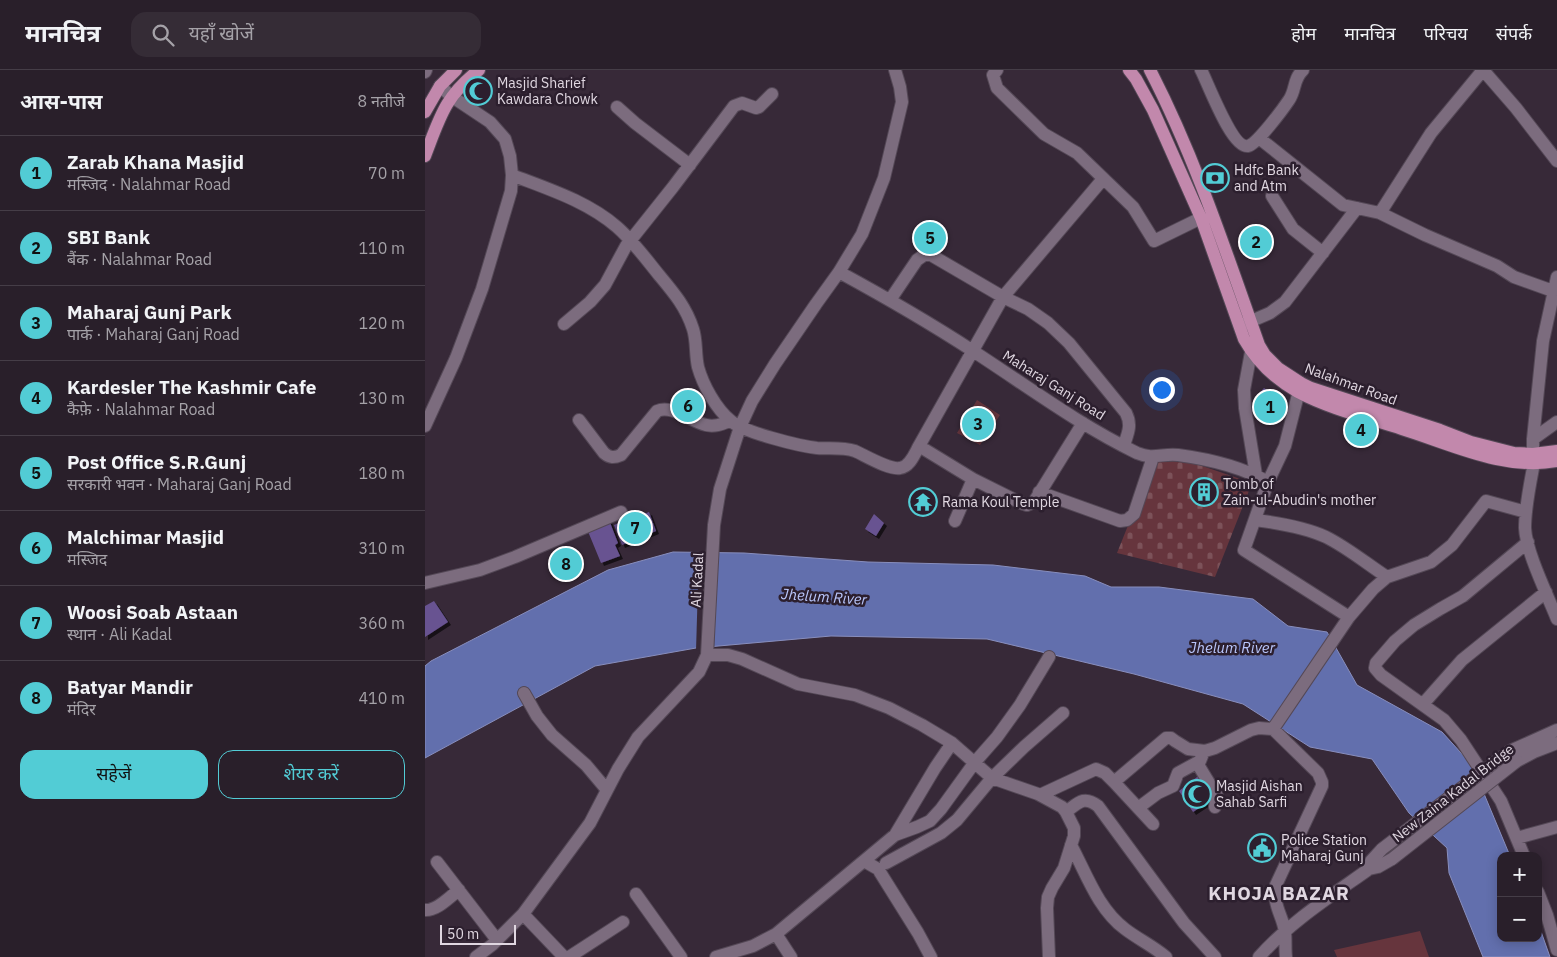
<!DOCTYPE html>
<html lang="hi">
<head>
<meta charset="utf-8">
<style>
  :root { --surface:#291f2a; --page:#352c36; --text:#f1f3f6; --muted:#a5a2a8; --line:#453d47; --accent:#52ccd5 }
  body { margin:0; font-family:"IBM Plex Sans","Noto Sans Devanagari",sans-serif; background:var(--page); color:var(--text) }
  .controls { position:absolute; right:15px; bottom:15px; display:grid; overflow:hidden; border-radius:10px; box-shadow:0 2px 12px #0003 }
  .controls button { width:45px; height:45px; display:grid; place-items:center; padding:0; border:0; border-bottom:1px solid var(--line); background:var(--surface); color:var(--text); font:25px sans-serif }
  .scale { position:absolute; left:15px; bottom:12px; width:76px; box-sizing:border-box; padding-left:5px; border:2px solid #e0d7e1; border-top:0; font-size:14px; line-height:18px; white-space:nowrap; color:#e0d7e1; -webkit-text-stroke:4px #2c1f2e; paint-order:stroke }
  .you { position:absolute; left:736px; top:319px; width:18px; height:18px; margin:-12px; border:4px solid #fff; border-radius:50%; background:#1a73e8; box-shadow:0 0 0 8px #1a73e833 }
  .badge { display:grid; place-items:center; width:32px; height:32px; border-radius:50%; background:var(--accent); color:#111; font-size:16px; font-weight:700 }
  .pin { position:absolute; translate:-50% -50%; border:2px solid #fff; box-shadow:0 1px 5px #0006 }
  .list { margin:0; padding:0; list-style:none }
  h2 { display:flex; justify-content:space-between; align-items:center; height:65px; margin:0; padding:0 20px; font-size:21px }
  h2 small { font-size:16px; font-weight:400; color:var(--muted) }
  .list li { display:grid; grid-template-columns:32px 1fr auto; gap:15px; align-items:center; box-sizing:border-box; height:75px; padding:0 20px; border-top:1px solid var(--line) }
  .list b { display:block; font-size:19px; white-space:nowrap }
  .list p { margin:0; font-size:16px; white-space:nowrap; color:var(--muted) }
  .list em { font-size:16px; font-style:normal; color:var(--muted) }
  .actions { display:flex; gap:10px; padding:15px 20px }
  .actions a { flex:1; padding:11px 0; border:1px solid var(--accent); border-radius:15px; text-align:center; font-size:18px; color:var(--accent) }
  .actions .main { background:var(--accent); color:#111 }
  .icon { flex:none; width:28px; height:28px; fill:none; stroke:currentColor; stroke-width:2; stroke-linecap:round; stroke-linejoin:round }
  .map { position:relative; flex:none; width:1132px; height:887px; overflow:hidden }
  header { display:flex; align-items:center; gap:30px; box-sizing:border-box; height:70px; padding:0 25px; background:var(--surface); border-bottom:1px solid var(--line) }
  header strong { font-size:24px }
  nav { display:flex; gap:28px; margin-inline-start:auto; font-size:18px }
  .search { width:350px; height:45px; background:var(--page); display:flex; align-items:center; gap:12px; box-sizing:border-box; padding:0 18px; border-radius:15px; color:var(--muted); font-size:19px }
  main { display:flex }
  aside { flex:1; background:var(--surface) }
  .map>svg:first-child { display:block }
  .green { fill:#66353d }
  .cemetery { fill:url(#cemetery-stones) }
  .water { fill:#626fad; stroke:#888ebd }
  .pier { fill:#372938 }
  .building { fill:#685391; filter:url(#shadow) }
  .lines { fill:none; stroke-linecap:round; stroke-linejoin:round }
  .minor-casing { stroke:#544856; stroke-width:14 }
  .major-casing { stroke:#544856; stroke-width:14 }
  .minor { stroke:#7c6c7e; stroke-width:12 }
  .major { stroke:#c288ac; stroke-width:12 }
  .minor-bridge-casing { stroke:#544856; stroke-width:14; stroke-linecap:butt }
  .minor-bridge { stroke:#7c6c7e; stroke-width:12 }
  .labels { text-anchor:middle; stroke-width:5; stroke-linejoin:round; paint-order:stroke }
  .poi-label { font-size:14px; fill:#e0d7e1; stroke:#2c1f2e; text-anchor:start }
  .street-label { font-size:14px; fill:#e0d7e1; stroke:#2c1f2e }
  .water-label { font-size:15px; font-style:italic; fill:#b9c6fb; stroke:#2c1f2e }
  .district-label { font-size:19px; font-weight:bold; letter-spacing:1px; fill:#e0d7e1; stroke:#2c1f2e }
</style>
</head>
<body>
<header>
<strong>मानचित्र</strong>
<div class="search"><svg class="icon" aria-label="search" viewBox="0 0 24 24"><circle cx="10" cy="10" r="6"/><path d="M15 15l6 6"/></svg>यहाँ खोजें</div>
<nav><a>होम</a><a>मानचित्र</a><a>परिचय</a><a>संपर्क</a></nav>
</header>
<main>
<aside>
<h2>आस-पास<small>8 नतीजे</small></h2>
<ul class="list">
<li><span class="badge">1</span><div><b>Zarab Khana Masjid</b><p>मस्जिद · Nalahmar Road</p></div><em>70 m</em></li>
<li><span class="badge">2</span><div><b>SBI Bank</b><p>बैंक · Nalahmar Road</p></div><em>110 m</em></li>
<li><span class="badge">3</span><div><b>Maharaj Gunj Park</b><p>पार्क · Maharaj Ganj Road</p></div><em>120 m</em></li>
<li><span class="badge">4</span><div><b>Kardesler The Kashmir Cafe</b><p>कैफ़े · Nalahmar Road</p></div><em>130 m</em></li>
<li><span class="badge">5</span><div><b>Post Office S.R.Gunj</b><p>सरकारी भवन · Maharaj Ganj Road</p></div><em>180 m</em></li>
<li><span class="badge">6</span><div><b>Malchimar Masjid</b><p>मस्जिद</p></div><em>310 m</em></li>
<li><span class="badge">7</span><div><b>Woosi Soab Astaan</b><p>स्थान · Ali Kadal</p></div><em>360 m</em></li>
<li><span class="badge">8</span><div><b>Batyar Mandir</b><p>मंदिर</p></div><em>410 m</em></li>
</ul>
<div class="actions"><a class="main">सहेजें</a><a>शेयर करें</a></div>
</aside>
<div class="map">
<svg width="1132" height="887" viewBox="0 0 1132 887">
  <defs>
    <pattern id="cemetery-stones" width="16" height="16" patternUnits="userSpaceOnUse" patternTransform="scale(1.25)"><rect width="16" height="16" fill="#66353d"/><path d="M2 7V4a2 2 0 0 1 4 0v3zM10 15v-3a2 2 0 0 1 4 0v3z" fill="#7c5259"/></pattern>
    <filter id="shadow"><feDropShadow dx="3" dy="3" stdDeviation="0" flood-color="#0009"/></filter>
  </defs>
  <rect width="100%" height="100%" fill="#372938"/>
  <path class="green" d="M552,330L575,345L555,375L532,363Z
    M995,861L1004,887H912L909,880Z"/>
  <path class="cemetery" d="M751,387L827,413L790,507L692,483L730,388Z"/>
  <path class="water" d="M248,482L319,483L443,492L568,495L660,506L686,517H734L828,529L863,556L902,562L932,615L1017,662L1047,695L1085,786H1076V868H1113V853L1125,887H1058L1024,803L1022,778L984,743L947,689L885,677L818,634L709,604L562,569L406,566L271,578L170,596L0,688V596L6,591L183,500Z"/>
  <path class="pier" d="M274,480H291L289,579L271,581Z"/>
  <path class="building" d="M503,155L519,164L509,181L493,171Z
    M839,318L856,330L846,343L830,328Z
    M265,324L272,342L262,346L255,329Z
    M494,424L507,428L502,443L487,437Z
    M224,442L231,461L197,475L189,455Z
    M449,444L459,453L451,466L440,459Z
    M184,450L193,473L190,475L195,486L176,493L162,459Z
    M146,485L151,495L134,502L130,493Z
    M9,531L23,552L0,567V536Z
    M776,704L791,727L768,742L754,721Z"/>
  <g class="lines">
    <defs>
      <path id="minor" d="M572,0L568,5L572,18L619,64L652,83L708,137L729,171L776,148
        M776,0C783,13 807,79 823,76C832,74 858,39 864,30C871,20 868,9 878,0
        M1058,0L1091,38L1132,91
        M0,2L1,0
        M15,16L26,26L65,52L80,69L85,86L87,105C123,119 162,131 192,157C208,171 221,189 234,205C249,223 261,237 268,259C272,271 270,284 273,297C278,315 291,339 306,351C318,362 374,376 392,378C405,379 417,377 430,381C441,386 464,400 475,398C485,397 490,383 494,376
        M192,37L210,53L265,95
        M834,68L918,135L955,143L1000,165L1072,196L1089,207L1128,221
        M847,126L868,159L898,183
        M955,143L1006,63L1058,0
        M414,202C460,227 505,253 548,281C602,316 654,355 712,383C728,390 738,383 753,385C783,389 817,397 843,412
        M465,230L492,190L499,185H506L578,227L603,239L623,253L644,273L701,343C707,355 703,363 699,375
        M139,254L165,232L180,215L201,176L248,117L309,36L317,33L331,38L334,37L347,24
        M817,255L845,243L860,232L932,138
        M826,282L819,320L820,338L831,405
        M876,313L860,376L843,412L819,480L924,547
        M154,350L179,383C185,388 189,388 196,385L232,341C247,334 266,352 281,355C290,357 297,354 305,351
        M658,353L609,432L602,435L596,433L548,409L494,376L578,227L678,109
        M0,356L31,288L57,219L86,121L87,105
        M1108,369L1132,352
        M1108,384V369L1118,271L1132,207
        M1109,393C1105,414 1100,437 1100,458C1101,482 1123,526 1132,549
        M614,422L695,451L702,450L709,444L728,387
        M830,450C854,453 879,457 901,467C923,478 942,494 962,507
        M530,451L548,409
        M0,513L55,500L90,487L196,442
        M282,585H303L317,589L373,614L430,625L464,638L497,655L527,673L567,708L613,724L637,737L641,742L649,758V766L639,798L627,818L623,827L622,838L624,887
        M99,623L112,646L127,665L161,695L182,720
        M998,634L1037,590L1121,522
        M848,659L924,547L948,519L962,507L1006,492L1027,475L1061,431L1101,442
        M1085,681L1132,660
        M1092,691L1109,682L1132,673
        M772,693L792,726L790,737
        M689,712L728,754
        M615,725L671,699L680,703L689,712L741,668H746L750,671L763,679L780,681L790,678L826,660L834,658L848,659L893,703L897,712V716L851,815C848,838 857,843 860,862C861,870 860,879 861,887
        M713,738L733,723L748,716L753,703L775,691L779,681
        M641,742C653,733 659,725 673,736L759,853L790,887
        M470,765L492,757L505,751L516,739L550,692L572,667L595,635L624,587
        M1092,768L1132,757
        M646,775C661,803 673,839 700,859C713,869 728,876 741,887
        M1099,786L1076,731L1036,670L1019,650L956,605L950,598L951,593L970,571L989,555L1015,539L1038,526L1103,472
        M439,791L453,799L493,863L506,887
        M12,792L72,870
        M461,793L516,763L532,750L567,708L599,677L638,643
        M944,799L953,797L967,789
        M1113,822L1122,845L1132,880
        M211,824L256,887
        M0,840C12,841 24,827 34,820
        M98,844L139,887
        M351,864L366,887
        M51,887L67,875L98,844L165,753L193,699L213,667L274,602L282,585L289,455L295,419L315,357L327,331L350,294L391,234L414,202L437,164L459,108L477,32L475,17L470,0
        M144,887L198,852
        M291,887L328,876L351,864L470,765L510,698L527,673
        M834,887C865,852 906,826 944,799L946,791L957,779"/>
      <path id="major" d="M704,0L711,9L728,40L776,148L819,269C832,292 850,309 873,322C905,339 943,348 977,359C1026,374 1079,401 1132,391
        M725,0C770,87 801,182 834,275L840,285L853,298L876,313L886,318L1015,360L1046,372L1089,383L1108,384L1132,381
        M0,42L15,16L31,0
        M0,86C15,47 20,26 54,0"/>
    </defs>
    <use href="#minor" class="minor-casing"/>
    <use href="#major" class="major-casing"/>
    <use href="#minor" class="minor"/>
    <use href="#major" class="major"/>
    <defs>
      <path id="minor-bridge" d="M957,779L1085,681
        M967,789L1092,691"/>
    </defs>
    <use href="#minor-bridge" class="minor-bridge-casing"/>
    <use href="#minor-bridge" class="minor-bridge"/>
  </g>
  <defs>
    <symbol id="mosque-ring" viewBox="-11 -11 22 22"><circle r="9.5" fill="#2c1f2e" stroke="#52ccd5" stroke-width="1.5"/><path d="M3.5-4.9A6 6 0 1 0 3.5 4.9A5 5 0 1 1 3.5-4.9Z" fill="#52ccd5"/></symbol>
    <symbol id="bank-ring" viewBox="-11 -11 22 22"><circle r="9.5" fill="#2c1f2e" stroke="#52ccd5" stroke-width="1.5"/><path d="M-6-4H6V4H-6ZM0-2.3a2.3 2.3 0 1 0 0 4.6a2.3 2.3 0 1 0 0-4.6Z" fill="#52ccd5"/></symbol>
    <symbol id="building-ring" viewBox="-11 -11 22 22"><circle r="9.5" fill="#2c1f2e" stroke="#52ccd5" stroke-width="1.5"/><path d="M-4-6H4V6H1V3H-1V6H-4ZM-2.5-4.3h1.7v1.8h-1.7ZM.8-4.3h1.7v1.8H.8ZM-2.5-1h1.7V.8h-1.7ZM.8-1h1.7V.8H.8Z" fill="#52ccd5"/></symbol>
    <symbol id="temple-ring" viewBox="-11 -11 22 22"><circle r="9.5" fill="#2c1f2e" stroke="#52ccd5" stroke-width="1.5"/><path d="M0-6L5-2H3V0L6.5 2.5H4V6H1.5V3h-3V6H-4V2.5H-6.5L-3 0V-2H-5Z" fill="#52ccd5"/></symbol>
    <symbol id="civic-ring" viewBox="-11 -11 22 22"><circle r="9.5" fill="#2c1f2e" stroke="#52ccd5" stroke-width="1.5"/><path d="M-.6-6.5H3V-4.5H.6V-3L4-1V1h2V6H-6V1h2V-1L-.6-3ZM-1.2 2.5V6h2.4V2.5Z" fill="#52ccd5"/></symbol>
  </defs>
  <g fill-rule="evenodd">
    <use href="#mosque-ring" x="37" y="5" width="32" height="32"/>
    <use href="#bank-ring" x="774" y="92" width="32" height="32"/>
    <use href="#building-ring" x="763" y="406" width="32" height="32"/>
    <use href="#temple-ring" x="482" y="416" width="32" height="32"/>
    <use href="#mosque-ring" x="756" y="708" width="32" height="32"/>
    <use href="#civic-ring" x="821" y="762" width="32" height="32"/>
  </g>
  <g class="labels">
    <g class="poi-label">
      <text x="72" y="18">Masjid Sharief<tspan x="72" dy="16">Kawdara Chowk</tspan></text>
      <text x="809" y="105">Hdfc Bank<tspan x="809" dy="16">and Atm</tspan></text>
      <text x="798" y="419">Tomb of<tspan x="798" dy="16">Zain-ul-Abudin's mother</tspan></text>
      <text x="517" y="437">Rama Koul Temple</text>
      <text x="791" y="721">Masjid Aishan<tspan x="791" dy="16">Sahab Sarfi</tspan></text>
      <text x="856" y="775">Police Station<tspan x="856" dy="16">Maharaj Gunj</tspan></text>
    </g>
    <g class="street-label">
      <text transform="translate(926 314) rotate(20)" y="5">Nalahmar Road</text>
      <text transform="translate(629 315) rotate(32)" y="5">Maharaj Ganj Road</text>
      <text transform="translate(272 510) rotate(-87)" y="5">Ali Kadal</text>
      <text transform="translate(1028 723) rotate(-38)" y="5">New Zaina Kadal Bridge</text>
    </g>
    <g class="water-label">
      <text transform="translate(399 527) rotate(4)" y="5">Jhelum River</text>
      <text x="807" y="583">Jhelum River</text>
    </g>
    <g class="district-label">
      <text x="854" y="830">KHOJA BAZAR</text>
    </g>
  </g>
</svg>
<div class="controls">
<button>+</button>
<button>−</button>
</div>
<div class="scale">50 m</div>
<div class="you"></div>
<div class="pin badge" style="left:845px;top:337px">1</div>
<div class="pin badge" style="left:831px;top:172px">2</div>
<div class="pin badge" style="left:553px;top:354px">3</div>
<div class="pin badge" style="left:936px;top:360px">4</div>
<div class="pin badge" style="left:505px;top:168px">5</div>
<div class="pin badge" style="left:263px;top:336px">6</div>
<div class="pin badge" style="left:210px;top:458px">7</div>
<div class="pin badge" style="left:141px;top:494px">8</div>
</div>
</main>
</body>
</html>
